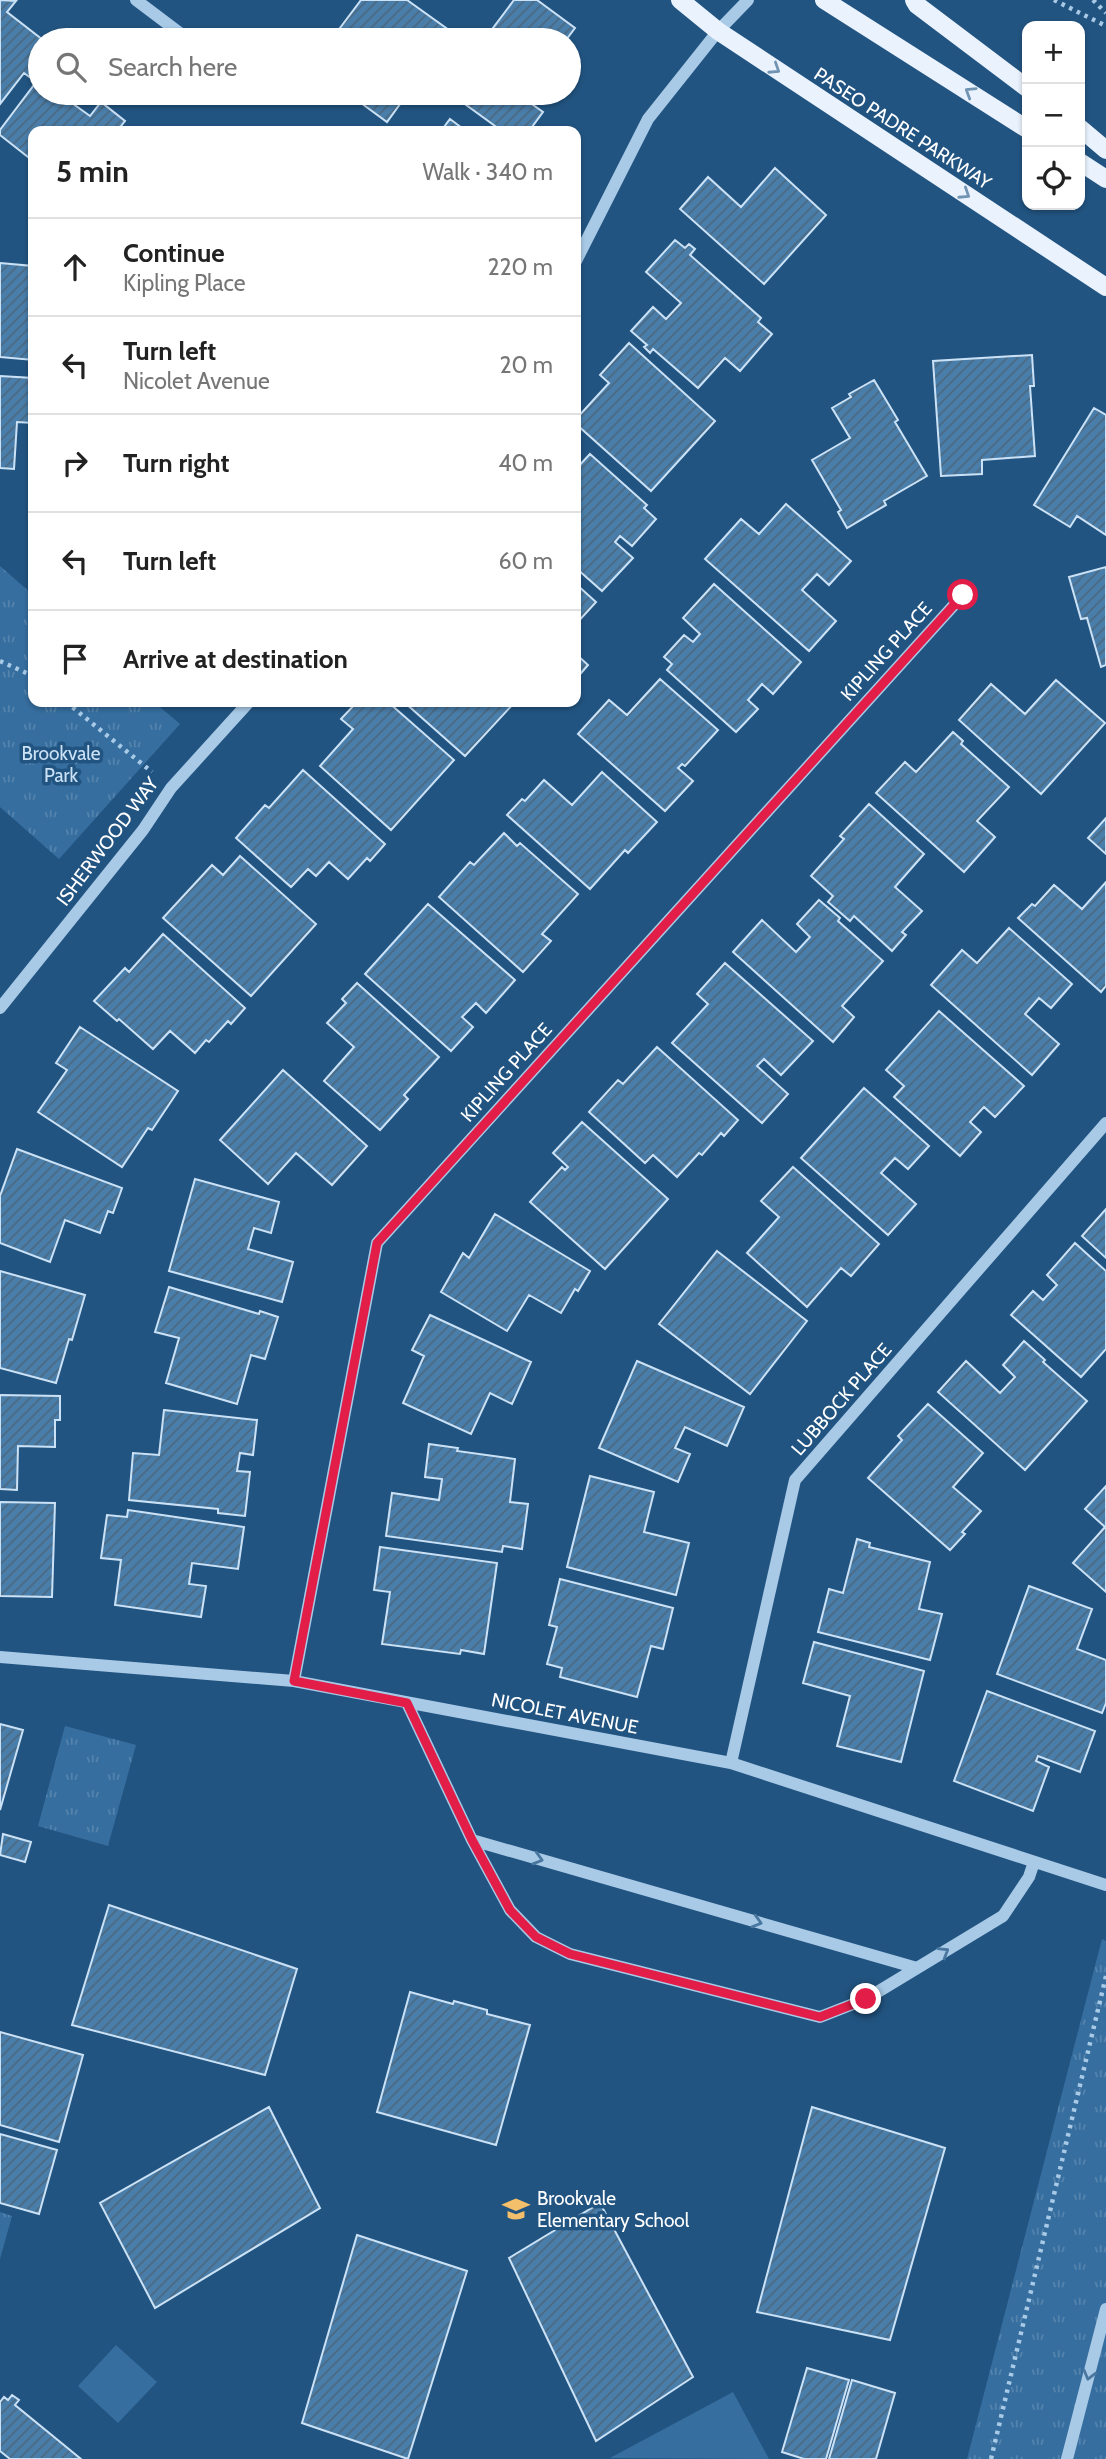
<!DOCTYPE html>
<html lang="en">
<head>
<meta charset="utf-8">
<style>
  :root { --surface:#fff; --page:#f2f2f2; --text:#222; --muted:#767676; --line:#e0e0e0 }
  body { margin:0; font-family:Cabin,sans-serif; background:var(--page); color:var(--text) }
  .controls { position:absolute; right:21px; top:21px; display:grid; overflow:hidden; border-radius:14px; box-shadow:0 2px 5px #0004 }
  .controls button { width:63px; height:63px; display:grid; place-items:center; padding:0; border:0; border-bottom:2px solid var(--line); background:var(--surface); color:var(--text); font:35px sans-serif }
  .stop { position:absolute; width:21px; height:21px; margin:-16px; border:5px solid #e11d48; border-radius:50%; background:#fff }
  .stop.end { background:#e11d48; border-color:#fff; box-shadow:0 2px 7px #0008 }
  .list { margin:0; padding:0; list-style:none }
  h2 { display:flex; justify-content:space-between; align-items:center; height:91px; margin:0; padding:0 28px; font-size:30px }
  h2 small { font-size:23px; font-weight:400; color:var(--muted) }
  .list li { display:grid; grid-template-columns:46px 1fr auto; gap:21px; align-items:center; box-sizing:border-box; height:98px; padding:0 28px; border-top:2px solid var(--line) }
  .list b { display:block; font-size:26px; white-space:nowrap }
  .list p { margin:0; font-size:23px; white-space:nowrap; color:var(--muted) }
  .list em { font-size:23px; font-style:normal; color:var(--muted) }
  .icon { flex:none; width:38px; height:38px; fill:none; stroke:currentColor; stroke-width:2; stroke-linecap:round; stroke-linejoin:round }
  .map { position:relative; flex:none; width:1106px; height:2459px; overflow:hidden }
  .search { position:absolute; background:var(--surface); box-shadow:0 2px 5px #0004; left:28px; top:28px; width:553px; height:77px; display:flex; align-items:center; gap:18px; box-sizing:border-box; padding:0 24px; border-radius:38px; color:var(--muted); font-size:26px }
  .panel { position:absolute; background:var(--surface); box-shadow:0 2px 5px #0004; left:28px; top:126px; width:553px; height:581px; border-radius:14px }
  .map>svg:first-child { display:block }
  .grass { fill:#366e9f }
  .park { fill:url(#park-tufts) }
  .building { fill:url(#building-hatch); stroke:#cbe2f6; stroke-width:2 }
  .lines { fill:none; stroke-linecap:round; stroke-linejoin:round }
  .path { stroke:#a8cae7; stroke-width:4.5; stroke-dasharray:3.5 5; stroke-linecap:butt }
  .minor { stroke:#a8cae7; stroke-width:12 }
  .major { stroke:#eaf3fd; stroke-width:18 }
  .oneway { stroke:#7294b3 }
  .oneway2 { stroke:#4a77a0 }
  .route { stroke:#e11d48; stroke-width:9 }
  .labels { text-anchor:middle; stroke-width:7; stroke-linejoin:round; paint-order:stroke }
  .street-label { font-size:19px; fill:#fff; stroke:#225481 }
  .park-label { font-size:19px; fill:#cbe2f6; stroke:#225481 }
  .poi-label { font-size:19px; fill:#fff; stroke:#225481; text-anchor:start }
</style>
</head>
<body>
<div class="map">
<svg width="1106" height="2459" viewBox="0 0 1106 2459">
  <defs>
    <pattern id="park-tufts" width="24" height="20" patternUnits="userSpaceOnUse" patternTransform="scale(1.75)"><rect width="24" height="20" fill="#366e9f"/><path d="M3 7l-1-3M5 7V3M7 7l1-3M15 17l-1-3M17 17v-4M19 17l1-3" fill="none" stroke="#5484ad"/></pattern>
    <pattern id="building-hatch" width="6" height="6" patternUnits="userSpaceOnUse" patternTransform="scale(1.75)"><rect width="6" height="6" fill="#4a7eaa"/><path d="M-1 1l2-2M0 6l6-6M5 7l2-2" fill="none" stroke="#4b6880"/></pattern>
  </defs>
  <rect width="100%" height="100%" fill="#225481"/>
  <path class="grass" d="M116,2345L157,2382L118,2423L78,2386Z
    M733,2392L769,2459L610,2458Z"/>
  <path class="park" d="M0,566L33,595V702H154L180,724L59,859L0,807Z
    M65,1726L136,1745L108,1846L38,1826Z
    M1102,1939L1106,1941V2459H967Z
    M0,2212L12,2216L0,2259Z"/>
  <path class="building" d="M0,0L16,1L7,12L43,40H40V66L31,78L24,73L0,104Z
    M361,0H407L453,33L447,40H348L337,32Z
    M514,0H537L575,28L566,40H484Z
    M40,77V93H80L72,103L90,116L101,102L125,121L117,131H33V161L0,135V130Z
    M352,93H408L387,122L350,95Z
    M536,93L529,102L543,112L529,131H502L451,94Z
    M450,119L466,131H441Z
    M775,168L826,215L764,284L680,209L708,177L741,207Z
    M675,240L685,248L689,244L695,249L690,255L761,318L758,322L772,334L740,371L725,358L698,388L653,349L650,353L644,347L647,345L631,331L653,307L666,319L681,303L646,272Z
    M0,263L33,266V360L0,357Z
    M629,343L715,421L651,491L576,424V419L609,383L600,375Z
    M1032,355L1034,386H1030L1035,456L982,460V474L941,476L933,361Z
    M0,376L33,378V423L17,422L14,469L0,468Z
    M874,380L898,420L895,422L927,476L884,501L886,505L847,528L838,512L841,510L812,460L850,438L832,408L851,397L849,394Z
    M1094,408L1106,415V535L1077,516L1070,527L1034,505Z
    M590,454L647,505L644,508L656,519L632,546L620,536L615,542L633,558L602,591L576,568V469Z
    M786,504L851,561L829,585L817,574L802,590L836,621L809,651L705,559L741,519L759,534Z
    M1106,567V665L1101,667L1087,618L1081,619L1069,577Z
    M576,584L596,602L576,624Z
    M714,584L801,662L773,694L762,684L748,700L758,709L736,732L667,670L672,664L664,657L684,635L693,642L700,634L683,618Z
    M576,654L588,665L576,679Z
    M660,679L718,730L685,766L682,764L678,768L693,781L665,811L578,734L609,700L627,715Z
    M1056,680L1105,723L1041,794L959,720L991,684L1025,714Z
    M357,702H388L454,760L391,830L320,766L353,729L341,719Z
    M404,702H515L465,756Z
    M953,732L963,741L961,744L1009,787L977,821L995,837L964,872L876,793L905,762L916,772Z
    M303,770L385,844L370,861L367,858L348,879L329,862L316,876L308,869L291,887L236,838L265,805L269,808Z
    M602,772L657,822L628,853L625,850L590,889L507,815L522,799L525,801L544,780L572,805Z
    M869,804L924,854L895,887L922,911L902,932L906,935L892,951L854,916L850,921L828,902L833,896L811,876L844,839L840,836Z
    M1106,818V854L1088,838Z
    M504,833L517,846L520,843L578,894L542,934L551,941L523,972L439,897L470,862L474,865Z
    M240,856L316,924L251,996L163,918L212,865L223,875Z
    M1106,882V986L1101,992L1018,918L1032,904L1035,906L1054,885L1082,909Z
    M819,900L840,918L838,921L883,961L842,1006L854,1017L833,1042L733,952L762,920L796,952L810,937L797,924Z
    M428,904L515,980L486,1013L476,1003L462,1017L473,1027L451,1051L365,974Z
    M1009,928L1072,984L1051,1008L1039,998L1025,1014L1059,1044L1032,1075L931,985L962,950L977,963Z
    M163,934L245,1008L231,1024L228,1021L209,1042L206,1040L195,1053L170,1031L153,1049L119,1019L117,1021L94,1001L125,968L129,972Z
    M725,963L813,1041L781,1075L764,1059L757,1066L788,1094L762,1123L672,1043L708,1004L697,994Z
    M357,983L439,1057L404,1095L408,1099L380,1130L324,1081L354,1047L327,1023L346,1003L342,999Z
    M939,1011L1024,1086L995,1117L984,1107L970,1122L981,1132L960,1156L894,1097L904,1086L886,1070Z
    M80,1027L178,1091L152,1130L148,1128L122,1167L38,1112L67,1070L56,1063Z
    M657,1047L738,1120L724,1136L721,1133L702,1155L699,1153L677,1177L653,1155L645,1163L589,1112L618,1080L623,1084Z
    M283,1070L367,1146L332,1185L296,1153L268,1184L220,1140Z
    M864,1088L929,1146L908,1169L895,1158L881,1173L916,1204L888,1235L801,1158Z
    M582,1122L668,1199L605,1269L530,1202L562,1167L565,1170L568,1167L553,1153Z
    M17,1149L122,1188L113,1213L108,1211L100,1233L65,1220L50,1262L0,1243V1196Z
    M793,1167L879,1244L851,1276L841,1268L807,1307L747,1253L779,1217L761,1201Z
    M195,1179L279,1202L271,1233L254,1228L248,1249L293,1262L282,1302L169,1271Z
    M1106,1209V1258L1082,1236Z
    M495,1214L590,1271L578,1291L575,1289L561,1313L529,1295L507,1331L441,1292L463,1253L469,1258Z
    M1075,1243L1106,1271V1349L1081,1377L1011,1315L1033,1291L1043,1300L1057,1285L1047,1275Z
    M717,1251L807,1321L750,1394L659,1324Z
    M0,1271L85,1295L72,1340L69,1339L56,1383L0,1368Z
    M169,1287L259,1314L260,1311L278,1317L265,1359L251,1355L237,1404L166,1383L179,1338L155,1332Z
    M430,1315L531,1362L512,1404L490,1393L471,1434L403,1403L424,1356L412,1350Z
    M1024,1341L1045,1360L1043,1362L1087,1401L1025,1470L938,1392L966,1361L1000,1393L1015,1377L1003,1365Z
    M637,1361L744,1407L727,1446L685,1427L675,1448L690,1454L678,1482L599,1448Z
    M0,1395L60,1396V1420H55V1447L18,1446L17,1490L0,1489Z
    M928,1404L983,1453L953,1487L981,1511L962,1532L965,1534L950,1550L868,1478L902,1440L898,1436Z
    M164,1410L257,1420L253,1455L240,1453L237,1471L250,1472L245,1516L218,1513V1509L129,1500L133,1453L159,1455Z
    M429,1444L458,1448L457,1451L515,1459L510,1502L528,1504L522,1549L503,1546L502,1552L386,1536L392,1493L439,1500L442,1479L425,1477Z
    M590,1476L654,1492L644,1532L689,1543L676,1595L567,1567Z
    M1106,1486V1592L1073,1563L1105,1527L1085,1509Z
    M0,1502L55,1503L52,1597L0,1596Z
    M128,1510L244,1527L238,1569L192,1563L189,1584L206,1586L201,1617L115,1605L121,1560L101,1558L107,1515L127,1517Z
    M857,1539L870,1543L869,1547L930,1562L919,1609L942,1614L930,1660L818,1632L829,1589L843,1593Z
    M380,1547L497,1563L484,1654L461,1650L460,1654L382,1644L390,1592L374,1590Z
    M560,1579L673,1608L663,1649L651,1646L637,1697L560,1677L562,1668L547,1664L557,1627L549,1625Z
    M1029,1586L1092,1609L1077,1649L1106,1660V1703L1102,1713L997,1674Z
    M814,1642L924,1671L901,1762L837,1746L850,1696L803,1683Z
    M987,1691L1095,1731L1080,1772L1038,1756L1036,1761L1049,1767L1033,1811L954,1781Z
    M0,1724L23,1730L0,1810Z
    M3,1834L31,1842L25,1862L0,1855Z
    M109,1905L297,1969L265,2075L72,2025Z
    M410,1992L453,2004L454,2001L487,2010V2014L530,2025L496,2145L377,2112Z
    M0,2032L83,2055L59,2142L0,2125Z
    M269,2107L320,2208L155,2308L100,2203Z
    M812,2107L945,2148L890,2340L757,2312Z
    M0,2134L57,2150L39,2214L0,2203Z
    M600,2203L693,2377L596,2441L509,2258Z
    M357,2235L467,2271L408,2459L302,2423Z
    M807,2368L849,2380L826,2459H804L782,2452Z
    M852,2380L895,2393L876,2459H829Z
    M12,2395L19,2400L15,2405L81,2459H10L0,2451V2402L4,2397L8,2400Z"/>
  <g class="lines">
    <path class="path" d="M1054,0L1106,26
      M1093,0L1106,13
      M0,661L33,676
      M66,702L152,772
      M991,2459L1106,1976"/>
    <path class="minor" d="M136,0L189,40
      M576,261L648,119L718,31L748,0
      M0,1008L143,830L171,788L249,702
      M0,1657L294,1681L731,1763L1106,1885
      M294,1681L377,1243L963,595
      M407,1703L472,1840L510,1910L536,1937L570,1954L820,2017L866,1999L1003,1916L1029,1877L1034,1862
      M731,1763L795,1480L1106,1123
      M472,1840L917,1968
      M1067,2459L1106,2309"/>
    <path class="major" d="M680,0L718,31L1106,287
      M824,0L1027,129
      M914,0L917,5L1027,88
      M1080,128L1106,150
      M1080,162L1106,179"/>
  </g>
  <defs><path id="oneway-chevron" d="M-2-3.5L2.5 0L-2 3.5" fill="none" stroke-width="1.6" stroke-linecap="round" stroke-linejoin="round" transform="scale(1.75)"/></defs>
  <g class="oneway">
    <use href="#oneway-chevron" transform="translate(775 69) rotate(33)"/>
    <use href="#oneway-chevron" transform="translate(970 92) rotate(-148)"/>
    <use href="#oneway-chevron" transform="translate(965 194) rotate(33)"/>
  </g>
  <g class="oneway2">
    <use href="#oneway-chevron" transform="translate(538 1859) rotate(16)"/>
    <use href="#oneway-chevron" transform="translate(757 1922) rotate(16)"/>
    <use href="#oneway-chevron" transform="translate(944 1952) rotate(-31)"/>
    <use href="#oneway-chevron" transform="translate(1089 2375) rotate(105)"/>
  </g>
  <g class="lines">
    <path class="route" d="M866,1999L820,2017L570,1954L536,1937L510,1910L472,1840L407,1703L294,1681L377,1243L963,595"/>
  </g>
  <defs>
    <symbol id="school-bare" viewBox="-9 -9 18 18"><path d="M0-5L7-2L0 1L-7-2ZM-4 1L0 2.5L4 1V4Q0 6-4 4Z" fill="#f4bf6a" stroke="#225481" stroke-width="2.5" paint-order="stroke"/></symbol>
  </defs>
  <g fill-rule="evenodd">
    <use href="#school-bare" x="497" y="2190" width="38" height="38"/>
  </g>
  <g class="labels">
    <g class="street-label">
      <text transform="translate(903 128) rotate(33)" y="7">PASEO PADRE PARKWAY</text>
      <text transform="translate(886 651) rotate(-48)" y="7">KIPLING PLACE</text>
      <text transform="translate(107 841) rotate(-53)" y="7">ISHERWOOD WAY</text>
      <text transform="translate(506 1072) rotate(-48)" y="7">KIPLING PLACE</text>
      <text transform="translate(841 1399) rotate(-49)" y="7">LUBBOCK PLACE</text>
      <text transform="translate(565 1713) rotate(11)" y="7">NICOLET AVENUE</text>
    </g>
    <g class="park-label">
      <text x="61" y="760">Brookvale<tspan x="61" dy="22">Park</tspan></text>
    </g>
    <g class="poi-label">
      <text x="537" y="2205">Brookvale<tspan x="537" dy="22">Elementary School</tspan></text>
    </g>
  </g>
</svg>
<div class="controls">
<button>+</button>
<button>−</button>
<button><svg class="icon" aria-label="locate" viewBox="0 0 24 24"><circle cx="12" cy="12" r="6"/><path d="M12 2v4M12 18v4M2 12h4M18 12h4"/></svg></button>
</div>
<div class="stop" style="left:963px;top:595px"></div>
<div class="stop end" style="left:866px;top:1999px"></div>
<div class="search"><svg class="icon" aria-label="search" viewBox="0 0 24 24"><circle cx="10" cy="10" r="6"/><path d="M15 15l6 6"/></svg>Search here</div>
<section class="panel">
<h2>5 min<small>Walk · 340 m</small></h2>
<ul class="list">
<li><svg class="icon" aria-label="ahead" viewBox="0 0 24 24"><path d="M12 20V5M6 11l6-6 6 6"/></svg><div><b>Continue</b><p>Kipling Place</p></div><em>220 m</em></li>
<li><svg class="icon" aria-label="left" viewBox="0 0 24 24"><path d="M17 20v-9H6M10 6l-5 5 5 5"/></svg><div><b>Turn left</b><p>Nicolet Avenue</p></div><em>20 m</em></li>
<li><svg class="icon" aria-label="right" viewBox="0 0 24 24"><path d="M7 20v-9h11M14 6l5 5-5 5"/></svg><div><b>Turn right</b></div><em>40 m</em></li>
<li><svg class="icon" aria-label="left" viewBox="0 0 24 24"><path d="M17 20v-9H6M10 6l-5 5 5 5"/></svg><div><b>Turn left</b></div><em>60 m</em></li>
<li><svg class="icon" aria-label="arrive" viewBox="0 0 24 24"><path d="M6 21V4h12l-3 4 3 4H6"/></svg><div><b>Arrive at destination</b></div></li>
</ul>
</section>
</div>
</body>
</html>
